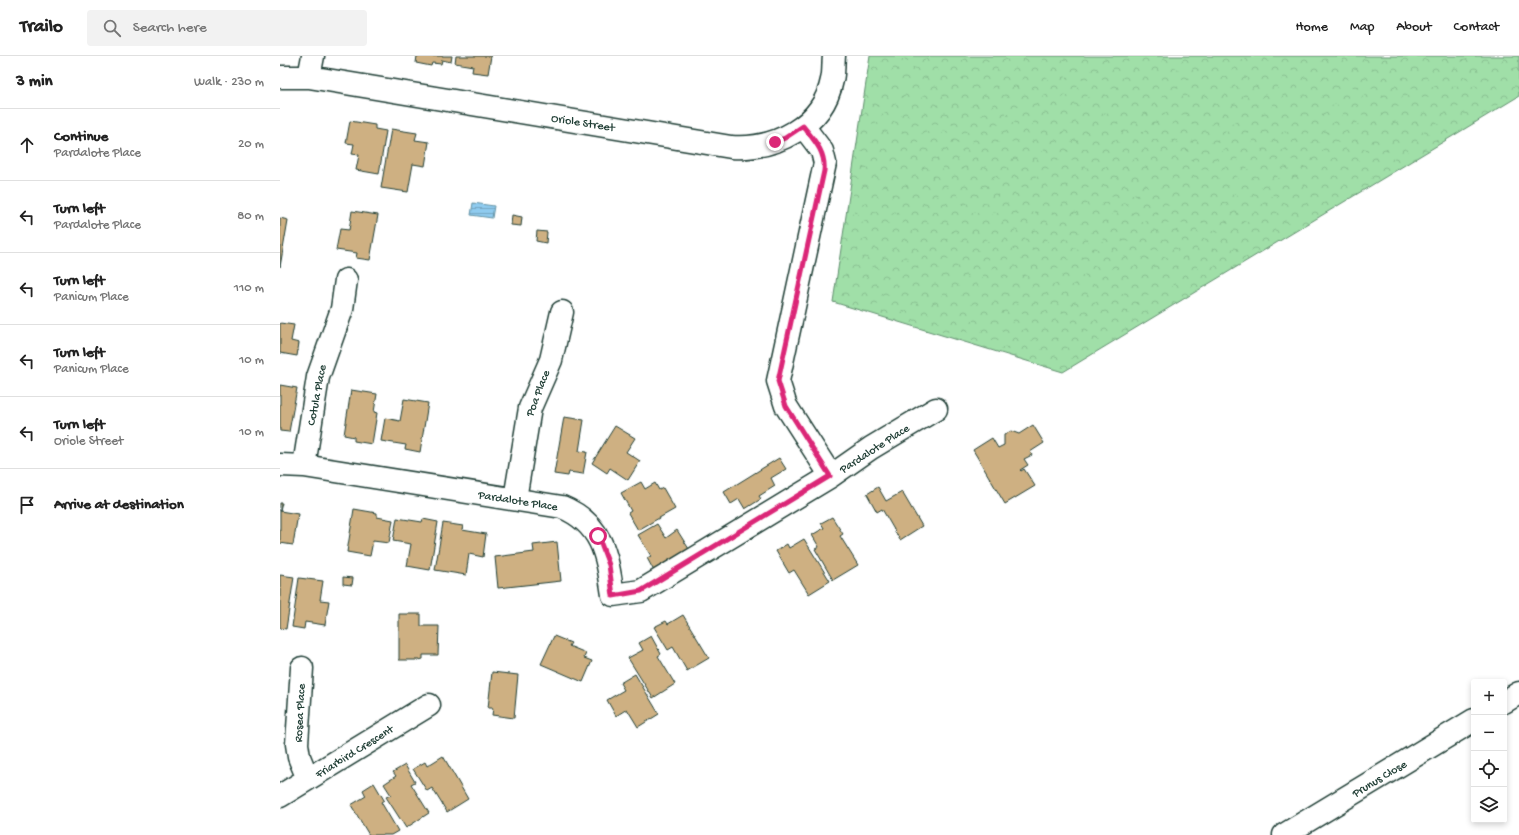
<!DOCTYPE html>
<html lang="en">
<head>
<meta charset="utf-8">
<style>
  :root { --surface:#fff; --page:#f2f2f2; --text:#222; --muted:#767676; --line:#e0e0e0 }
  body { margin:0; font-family:"Gochi Hand",sans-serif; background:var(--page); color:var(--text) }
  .controls { position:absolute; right:12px; bottom:12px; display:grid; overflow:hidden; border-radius:4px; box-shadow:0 2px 6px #0003 }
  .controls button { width:36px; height:36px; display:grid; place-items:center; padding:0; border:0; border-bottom:1px solid var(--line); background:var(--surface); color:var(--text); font:20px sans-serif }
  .stop { position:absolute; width:12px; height:12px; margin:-9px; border:3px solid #db2777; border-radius:50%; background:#fff }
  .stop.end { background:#db2777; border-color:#fff; box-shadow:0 1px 4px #0008 }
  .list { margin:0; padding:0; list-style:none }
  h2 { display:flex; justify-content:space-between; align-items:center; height:52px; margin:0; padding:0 16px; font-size:17px }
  h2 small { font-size:13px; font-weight:400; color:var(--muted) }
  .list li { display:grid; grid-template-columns:26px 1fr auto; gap:12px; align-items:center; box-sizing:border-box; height:72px; padding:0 16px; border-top:1px solid var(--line) }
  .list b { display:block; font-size:15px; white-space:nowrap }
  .list p { margin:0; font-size:13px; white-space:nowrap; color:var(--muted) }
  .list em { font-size:13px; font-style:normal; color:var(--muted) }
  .icon { flex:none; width:22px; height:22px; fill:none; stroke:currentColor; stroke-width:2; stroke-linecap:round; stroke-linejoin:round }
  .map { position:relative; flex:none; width:1239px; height:779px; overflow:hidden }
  header { display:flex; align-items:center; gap:24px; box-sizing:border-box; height:56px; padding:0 20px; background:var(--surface); border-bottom:1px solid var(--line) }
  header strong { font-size:19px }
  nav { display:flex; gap:22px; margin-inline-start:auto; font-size:14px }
  .search { width:280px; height:36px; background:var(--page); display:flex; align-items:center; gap:10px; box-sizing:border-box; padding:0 14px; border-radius:4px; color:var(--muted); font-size:15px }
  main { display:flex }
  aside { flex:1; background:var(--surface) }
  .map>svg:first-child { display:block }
  .forest { fill:url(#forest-crowns); stroke:#608e6e }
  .water { fill:url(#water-rules); stroke:#6292a4 }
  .building { fill:#ceb082; stroke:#1f3d34 }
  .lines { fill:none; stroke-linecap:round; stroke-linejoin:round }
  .minor-casing { stroke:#1f3d34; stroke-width:25 }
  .minor { stroke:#fff; stroke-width:22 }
  .route { stroke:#db2777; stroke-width:5 }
  .labels { text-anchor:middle; stroke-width:3.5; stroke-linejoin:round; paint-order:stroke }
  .street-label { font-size:12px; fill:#1f3d34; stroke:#fff }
</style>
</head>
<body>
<header>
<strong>Trailo</strong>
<div class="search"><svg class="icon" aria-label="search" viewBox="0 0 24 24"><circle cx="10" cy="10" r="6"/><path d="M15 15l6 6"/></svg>Search here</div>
<nav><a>Home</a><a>Map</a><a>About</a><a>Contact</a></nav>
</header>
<main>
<aside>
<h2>3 min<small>Walk · 230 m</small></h2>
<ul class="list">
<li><svg class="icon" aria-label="ahead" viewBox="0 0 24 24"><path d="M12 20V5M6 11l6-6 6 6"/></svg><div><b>Continue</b><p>Pardalote Place</p></div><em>20 m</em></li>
<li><svg class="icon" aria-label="left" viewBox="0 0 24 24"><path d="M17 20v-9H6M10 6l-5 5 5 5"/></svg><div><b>Turn left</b><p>Pardalote Place</p></div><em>80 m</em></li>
<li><svg class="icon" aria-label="left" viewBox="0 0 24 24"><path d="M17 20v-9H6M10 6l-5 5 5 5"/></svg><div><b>Turn left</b><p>Panicum Place</p></div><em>110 m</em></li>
<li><svg class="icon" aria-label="left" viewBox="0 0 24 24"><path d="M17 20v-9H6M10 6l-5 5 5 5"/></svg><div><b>Turn left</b><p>Panicum Place</p></div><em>10 m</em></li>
<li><svg class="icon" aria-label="left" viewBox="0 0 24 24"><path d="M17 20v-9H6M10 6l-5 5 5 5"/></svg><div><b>Turn left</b><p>Oriole Street</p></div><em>10 m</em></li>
<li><svg class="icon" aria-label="arrive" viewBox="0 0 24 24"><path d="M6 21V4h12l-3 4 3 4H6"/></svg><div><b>Arrive at destination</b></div></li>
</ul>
</aside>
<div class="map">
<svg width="1239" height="779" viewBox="0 0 1239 779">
  <defs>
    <pattern id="forest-crowns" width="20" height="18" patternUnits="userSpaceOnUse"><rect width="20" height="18" fill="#a0dfa8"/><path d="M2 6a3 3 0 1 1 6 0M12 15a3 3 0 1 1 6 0" fill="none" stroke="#89c091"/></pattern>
    <pattern id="water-rules" width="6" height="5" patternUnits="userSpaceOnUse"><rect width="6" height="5" fill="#8fcbef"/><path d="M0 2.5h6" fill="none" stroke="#74a6c2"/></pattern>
  </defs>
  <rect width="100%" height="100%" fill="#fff"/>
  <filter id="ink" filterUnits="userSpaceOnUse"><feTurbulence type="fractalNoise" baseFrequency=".025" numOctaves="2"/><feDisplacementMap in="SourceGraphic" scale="8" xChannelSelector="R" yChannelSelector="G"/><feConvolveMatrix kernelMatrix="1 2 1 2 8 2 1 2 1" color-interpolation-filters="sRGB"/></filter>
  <g filter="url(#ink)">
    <path class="forest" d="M590,0H1239V40L783,316L553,246Z"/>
    <path class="water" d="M193,147L214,150L212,162L191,159Z"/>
    <path class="building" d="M137,0H172L171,6L162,4L161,8L152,7L151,10L136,7Z
      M176,0H211L208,18L192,16L193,10L175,7Z
      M70,65L95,69V73L106,75L99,118L76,114L79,99L72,98L74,88L66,87Z
      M111,73L137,77L135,84L149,86L145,110L133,108L128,136L101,132Z
      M72,155L98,159L90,204L76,202L77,197L56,194L60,173L69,174Z
      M232,159L242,161L241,170L231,169Z
      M0,162L8,164L0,211Z
      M257,175L267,176L266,187L256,185Z
      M0,267L14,269L11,285L19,287L17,300L0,297Z
      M0,329L17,332L9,376L0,375Z
      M71,334L97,338L94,356L97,357L92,388L74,385V381L64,379Z
      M124,343L148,347L140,396L125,393L126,389L101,385L105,362L120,365Z
      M284,361L304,364L299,395L307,396L303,418L289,416L288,420L274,418Z
      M753,369L764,387L750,396L752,399L744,403L748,409L740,414L741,415L744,413L755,430L725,448L693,394L712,382L718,392L724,389V379L731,375L739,378Z
      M335,370L355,382L346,396L360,405L348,424L330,412L327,417L312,407Z
      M499,402L506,413L491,422L495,430L479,440L481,443L465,453L459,443L451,448L444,436Z
      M361,426L365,433L375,427L379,434L383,432L395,453L358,474L348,457L351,455L341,437Z
      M598,431L606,445L622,436L642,470L620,484L602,453L597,456L587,438Z
      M0,447H2L0,455L18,458L13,489L0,487Z
      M74,453L97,457V461L113,464L109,487L93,485L90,500L67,496Z
      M552,461L563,478L560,480L578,509L553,524L535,493L539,491L532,479L544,472L541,467Z
      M117,462L142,466L143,463L158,466L150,514L127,510L131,488L113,485Z
      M163,467L183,470L182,474L206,478L203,501L189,498L186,519L155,514Z
      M377,468L386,482L397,474L409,493L374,515L367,502L371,500L358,479Z
      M524,483L550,525L529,538L514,514L509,517L496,495L507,488L509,492Z
      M277,486L281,525L218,532L215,501L254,496L253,489Z
      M0,519L14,521L6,573L0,572Z
      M63,521L73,522L72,529L63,528Z
      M19,522L43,525L40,544L49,545L45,569L25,566L24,573L12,571Z
      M119,558H141V570H159L158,599H143V603L139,604H119Z
      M403,559L429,602L407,615L393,591L388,594L374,571L386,565L388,568Z
      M274,580L291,587L289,590L306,597L304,602L312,605L303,626L261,608Z
      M371,580L381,598L378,600L395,628L373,642L348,602L363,594L359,587Z
      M212,616L238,619L234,662L212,659L213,652H208Z
      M355,618L379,658L358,671L347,653L336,660L327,644L344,634L340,627Z
      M163,700L188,743L167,756L152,732L147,735L133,713L145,706L147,710Z
      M125,709L135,726L131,728L149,757L126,772L106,741L111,739L104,728L116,720L113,716Z
      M94,727L104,744L101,746L118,775L111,779H89L71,749L86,740L83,734Z"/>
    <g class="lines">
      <defs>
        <path id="minor" d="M0,21H29L451,91C495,94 543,70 552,24C554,17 553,8 554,0
          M29,21L33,0
          M523,70L542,95L545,107L498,325L506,350L551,420
          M0,409L24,410L282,451C323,468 327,500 333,539L361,535L551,420L591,392L656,353
          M24,410L38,321L62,253L66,224
          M235,443L250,352L271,304L282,256
          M22,612L17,688L19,701L28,723
          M1224,646L1239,637
          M0,740L149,649
          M1004,779L1194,664"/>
      </defs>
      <use href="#minor" class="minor-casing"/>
      <use href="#minor" class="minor"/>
    </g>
  </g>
  <g class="lines" filter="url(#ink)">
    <path class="route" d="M318,480L329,509L333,540L361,535L550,420L506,350L498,325L544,115C546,96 534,84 523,70L505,82L495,86"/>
  </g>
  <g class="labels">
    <g class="street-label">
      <text transform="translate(303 66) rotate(9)" y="4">Oriole Street</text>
      <text transform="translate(257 337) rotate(-69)" y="4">Poa Place</text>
      <text transform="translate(36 339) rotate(-79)" y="4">Cotula Place</text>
      <text transform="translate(594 392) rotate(-33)" y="4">Pardalote Place</text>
      <text transform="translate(238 444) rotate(9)" y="4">Pardalote Place</text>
      <text transform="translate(19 657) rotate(-87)" y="4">Rosea Place</text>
      <text transform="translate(74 695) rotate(-32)" y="4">Friarbird Crescent</text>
      <text transform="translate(1099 722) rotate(-31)" y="4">Prunus Close</text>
    </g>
  </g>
</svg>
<div class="controls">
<button>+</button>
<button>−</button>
<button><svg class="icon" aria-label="locate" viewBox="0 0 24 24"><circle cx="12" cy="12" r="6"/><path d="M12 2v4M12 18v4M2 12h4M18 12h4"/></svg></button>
<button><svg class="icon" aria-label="layers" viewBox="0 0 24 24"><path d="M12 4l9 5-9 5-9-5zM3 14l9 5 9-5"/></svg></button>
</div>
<div class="stop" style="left:318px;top:480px"></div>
<div class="stop end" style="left:495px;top:86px"></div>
</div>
</main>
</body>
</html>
